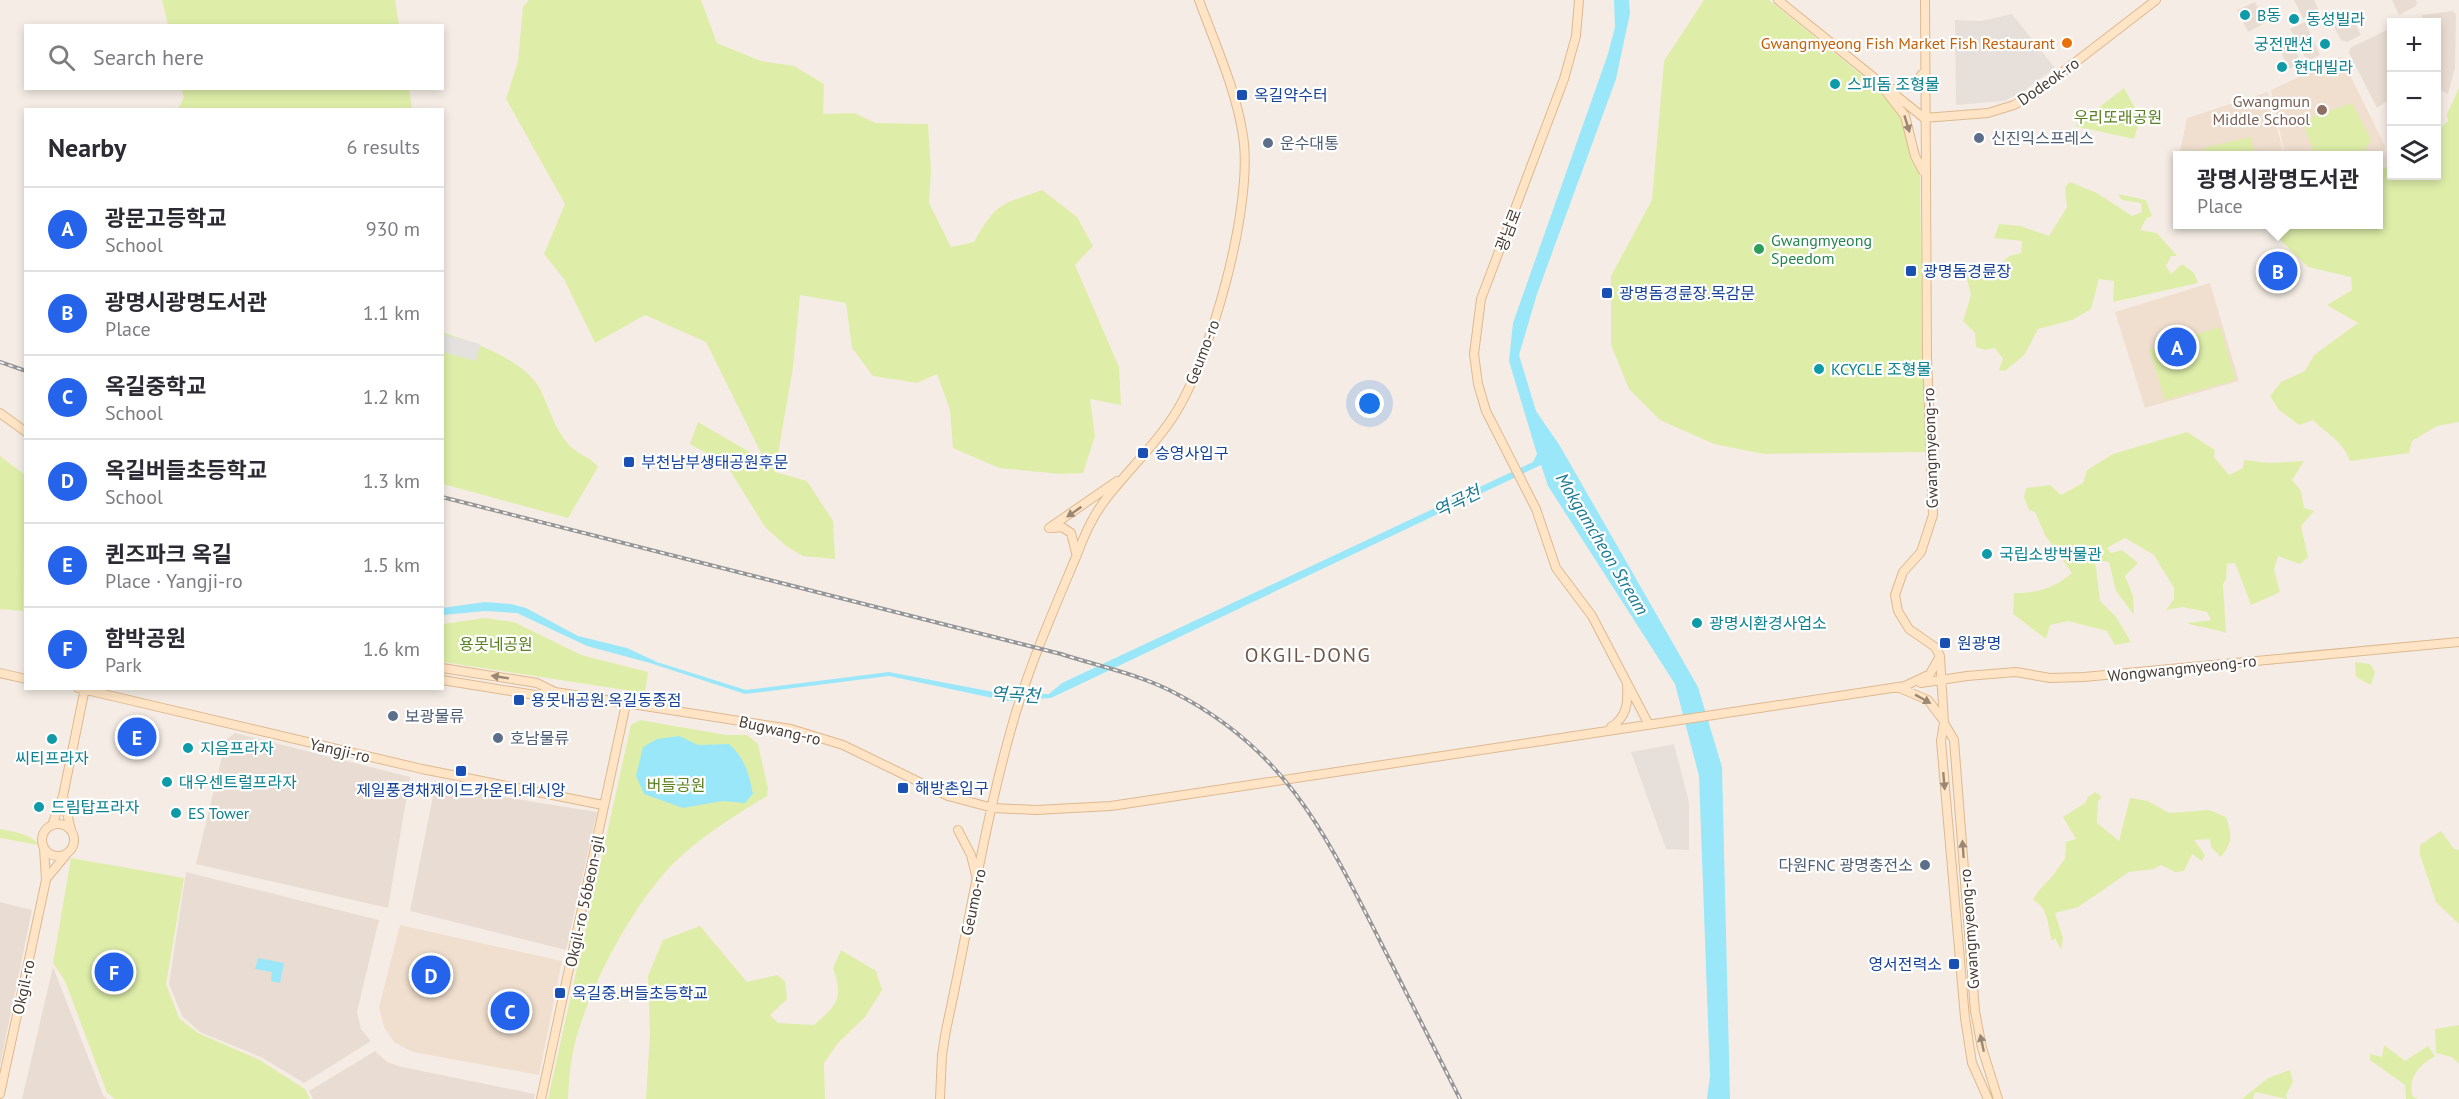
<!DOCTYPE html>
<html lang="en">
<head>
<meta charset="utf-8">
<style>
  :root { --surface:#fff; --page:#f7f7f7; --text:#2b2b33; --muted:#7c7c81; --line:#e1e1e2; --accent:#2563eb }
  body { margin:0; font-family:"PT Sans","Noto Sans KR",sans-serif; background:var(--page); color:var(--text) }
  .controls { position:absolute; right:18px; top:18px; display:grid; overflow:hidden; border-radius:0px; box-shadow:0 3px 9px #0003 }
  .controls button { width:54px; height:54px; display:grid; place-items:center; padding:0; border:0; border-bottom:2px solid var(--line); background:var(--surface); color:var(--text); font:30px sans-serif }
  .you { position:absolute; left:1370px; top:404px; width:21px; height:21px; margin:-15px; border:4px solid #fff; border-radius:50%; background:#1a73e8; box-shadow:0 0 0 9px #1a73e833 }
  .badge { display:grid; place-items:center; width:39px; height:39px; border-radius:50%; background:var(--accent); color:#fff; font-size:20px; font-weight:700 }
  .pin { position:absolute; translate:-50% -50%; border:3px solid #fff; box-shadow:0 2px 6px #0006 }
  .popup { position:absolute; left:2173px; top:151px; width:210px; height:78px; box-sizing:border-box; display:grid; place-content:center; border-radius:0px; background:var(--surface); filter:drop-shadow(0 2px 4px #0005); font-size:20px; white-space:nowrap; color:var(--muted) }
  .popup b { font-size:22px; color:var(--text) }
  .popup::after { content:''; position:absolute; left:50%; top:100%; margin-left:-12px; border:12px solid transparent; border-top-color:var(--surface) }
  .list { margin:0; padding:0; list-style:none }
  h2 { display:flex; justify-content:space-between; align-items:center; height:78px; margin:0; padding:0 24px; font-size:26px }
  h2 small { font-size:20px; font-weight:400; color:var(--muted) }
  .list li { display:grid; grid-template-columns:39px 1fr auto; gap:18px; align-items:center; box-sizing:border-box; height:84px; padding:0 24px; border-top:2px solid var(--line) }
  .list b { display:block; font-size:22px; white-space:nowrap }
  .list p { margin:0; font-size:20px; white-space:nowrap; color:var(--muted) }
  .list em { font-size:20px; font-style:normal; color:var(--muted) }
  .icon { flex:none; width:33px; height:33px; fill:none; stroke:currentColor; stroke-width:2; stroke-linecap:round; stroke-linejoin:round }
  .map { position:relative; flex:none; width:2459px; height:1099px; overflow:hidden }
  .search { position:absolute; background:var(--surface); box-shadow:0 3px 9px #0003; left:24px; top:24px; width:420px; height:66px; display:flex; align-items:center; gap:15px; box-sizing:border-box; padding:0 21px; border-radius:0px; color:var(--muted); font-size:22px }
  .panel { position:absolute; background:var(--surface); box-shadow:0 3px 9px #0003; left:24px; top:108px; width:420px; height:582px; border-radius:0px }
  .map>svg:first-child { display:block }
  .residential { fill:#e9ddd3 }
  .industrial { fill:#e7dfda }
  .education { fill:#f0dfce }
  .green { fill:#deeea9 }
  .parking { fill:#e5e1de }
  .water { fill:#9ae7f9 }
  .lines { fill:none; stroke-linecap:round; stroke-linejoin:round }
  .secondary-casing { stroke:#ddb991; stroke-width:10 }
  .secondary { stroke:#ffe4c5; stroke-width:8 }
  .rail-casing { stroke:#969696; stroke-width:4 }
  .rail { stroke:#fff; stroke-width:1.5; stroke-dasharray:4.5; stroke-linecap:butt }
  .oneway { fill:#9a8875 }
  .culture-dot { fill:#0f9aa8; stroke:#fff; stroke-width:2 }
  .food-dot { fill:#e8710a; stroke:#fff; stroke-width:2 }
  .transit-dot { fill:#1a4fb4; stroke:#fff; stroke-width:2 }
  .education-dot { fill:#8d6e63; stroke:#fff; stroke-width:2 }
  .service-dot { fill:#5c6f8a; stroke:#fff; stroke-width:2 }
  .leisure-dot { fill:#2e9e5b; stroke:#fff; stroke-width:2 }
  .labels { text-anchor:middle; stroke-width:4.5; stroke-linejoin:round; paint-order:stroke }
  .culture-label { font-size:16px; fill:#0d838f; stroke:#fff; text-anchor:start }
  .food-label { font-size:16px; fill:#c56008; stroke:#fff; text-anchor:end }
  .street-label { font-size:16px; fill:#483c34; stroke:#fff }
  .transit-label { font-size:16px; fill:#164399; stroke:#fff; text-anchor:start }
  .education-label { font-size:16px; fill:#785e54; stroke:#fff; text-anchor:end }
  .park-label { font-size:16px; fill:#5a8120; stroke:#fff }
  .service-label { font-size:16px; fill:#4e5e75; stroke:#fff; text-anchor:start }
  .leisure-label { font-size:16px; fill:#27864d; stroke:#fff; text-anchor:start }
  .water-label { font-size:18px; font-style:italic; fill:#1c7c95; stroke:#fff }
  .quarter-label { font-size:20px; letter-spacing:1.5px; fill:#6c574a; stroke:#fff }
</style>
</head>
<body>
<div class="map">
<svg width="2459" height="1099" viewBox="0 0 2459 1099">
  <rect width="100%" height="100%" fill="#f5ede5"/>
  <path class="residential" d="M2294,0H2314L2320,13L2304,20Z
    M2392,0H2416L2417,3L2416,6L2399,15Z
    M2255,2L2265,23L2248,32L2237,10Z
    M2453,11L2456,14L2455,68L2448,94L2437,88L2436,22H2422V15Z
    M2351,16L2361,35L2347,42L2341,40L2333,25Z
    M2305,22L2320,55L2309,60L2306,59L2290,29Z
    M2391,28V98L2377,108L2349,53L2350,48Z
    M2290,41L2301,61L2290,69L2278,47Z
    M235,733L410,777L388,908L196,864L226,740Z
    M435,786L597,812L566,950L410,911Z
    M186,872L379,920L357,1012L361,1029L371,1041L304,1083L261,1057L200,1032L182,1016L169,984Z
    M0,902L32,910L0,1066Z
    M53,967L103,1095L107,1099H22Z
    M375,1051L387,1062L402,1067L535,1094L534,1099H313L309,1091Z"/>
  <path class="industrial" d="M2012,14L2055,68L2022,92L2004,101L1956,105L1955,20L1981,21Z
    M1674,744L1689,802V850L1666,849L1631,752Z"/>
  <path class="education" d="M2341,57L2385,146L2384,151L2374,156L2285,155L2271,90Z
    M2268,92L2284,155L2179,156L2187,118Z
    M2210,283L2239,381L2145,408L2115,312Z
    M400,925L562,961L539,1075L413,1052L395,1043L384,1027L379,1007Z"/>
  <path class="green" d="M162,0H395L399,25H168Z
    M529,0H701L717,43L761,61L794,66L824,84L823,114L854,113L876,123L928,124L931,170L929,203L951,247L974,242C997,201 1001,205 1042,190L1077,217L1093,246L1075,265L1119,367L1121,405L1090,399L1095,436L1083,473L1061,474L999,468L953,448L950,410L937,374L917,383L873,376L852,348L846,303L800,295L793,367L775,472L807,481L833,521L835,559L803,556L786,546L765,527L726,464L690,444L698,422L765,461L706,342L645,315L595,343L564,279L544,254L565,204L506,99L518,61L523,7Z
    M1704,0H1769L1906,111L1920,174L1922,354L1928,452L1764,454L1714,444L1660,420L1629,389L1611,345V276L1652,200L1664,61Z
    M181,88L409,89L412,109H178L184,97Z
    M2124,88L2140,117L2134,139L2075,126Z
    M2459,88V422L2437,426L2412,441L2409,453L2350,461C2342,440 2329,436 2313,420L2299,425L2279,410L2270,396L2281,382L2305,371L2314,355L2358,323L2327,305L2352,290L2351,277L2308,267L2265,225L2378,224L2379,172L2391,164L2392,176H2436L2437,131L2448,121L2447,114Z
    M2352,103L2371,140L2362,155H2315L2302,121Z
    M2251,137L2255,155H2205L2203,148Z
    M2070,182L2097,193L2132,216L2142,212L2141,203L2122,200L2118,194L2146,200L2152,216L2146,219L2140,230L2157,233L2177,256H2171L2166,266L2171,274L2182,264L2194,273L2198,283L2113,302L2114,281L2099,279L2091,309L2072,320L2038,329L2025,354L2005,371L1999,370L2003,359L1995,348L1985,350L1976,347L1975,333L1963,321L1971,295L1965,271L1971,265L1993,273L2009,256L2021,253L2022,241L1994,238L1999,224L2021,226L2049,236L2067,207L2065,187Z
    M2220,327L2236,380L2165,400L2149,349Z
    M442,332C473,342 526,360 541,391C550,410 554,428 569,445C577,454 591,457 598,467L568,518L443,484Z
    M2187,432L2215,450L2214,457L2229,475L2243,468L2244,460L2270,463L2304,461L2292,480L2301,491L2304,508L2314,511L2301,526L2308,557L2300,564L2278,556L2274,569L2280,592L2251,605L2235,563L2227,564L2226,579L2223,584L2226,633C2213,628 2200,628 2187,623L2211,620L2207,612L2183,607L2166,610L2174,599V588L2154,555L2125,538L2107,548L2111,553L2122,550L2138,563L2125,576L2133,596L2134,615L2116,591L2109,562L2095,560L2100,601L2116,617L2131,642L2115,645L2107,631L2068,621L2050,625L2046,639L2013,614L2014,593C2038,593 2054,588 2072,573L2045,535L2035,512L2029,510L2024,497L2026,488L2050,485L2061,495L2083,483L2087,470L2113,454Z
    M0,456L25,475L23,611L0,609Z
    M484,618L514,622L581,655L648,672L645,693L443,662V624Z
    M2355,662L2370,664L2375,672L2371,685L2356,677Z
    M640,720L726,735H747L758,744L768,789L767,796C734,816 702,836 675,862C637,899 597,973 581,1023C572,1047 569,1074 568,1099H548L631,725Z
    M2095,792L2102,797L2098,801L2097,823L2119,841L2130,798L2148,801L2169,813L2209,810L2226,817C2232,835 2233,842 2221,857L2211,847L2210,839L2194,840L2205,855L2202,861L2192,854L2184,871L2175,872L2161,865L2154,869L2129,872L2078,907L2055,913L2063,938L2061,950L2055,938L2052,941C2047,925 2049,908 2033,900C2038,890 2042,887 2049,880C2055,874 2059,865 2065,859L2066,842L2076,839L2063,817L2085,803L2088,797Z
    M0,829C14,832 30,833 39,845L0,838Z
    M2441,831L2454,849L2459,850V924L2436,902L2420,855V845Z
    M71,858L184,878L166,984L179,1018L198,1033L258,1059L305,1089L310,1099H115L107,1093L65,981L53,963Z
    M700,926L747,982L777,975L785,981L787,999L770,1015L778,1023L814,1025C837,1005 844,998 833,968L841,950L876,971L882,990L865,1017L838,1043L824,1063L825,1099H646L650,1033L648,976L663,940Z
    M2459,1025V1064L2452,1057L2436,1053L2435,1029Z
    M2384,1045L2405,1061L2428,1046L2435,1056C2419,1066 2409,1075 2412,1096L2418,1099H2406L2405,1085L2370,1060V1054L2382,1057Z
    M2290,1070L2293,1082L2286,1095L2287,1099L2255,1092L2253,1099H2242L2268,1078Z"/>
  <path class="parking" d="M443,334L480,344L476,361L443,352Z"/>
  <path class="water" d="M1614,0H1629L1630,13L1616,79L1537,294L1519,355L1536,411L1560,446L1698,687L1722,767L1730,1099H1707L1710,1076L1699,776L1675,684L1548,486L1541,465L1051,698L1007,701L889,676L745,694L650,663L587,646L517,613L485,611L443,615L442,608L485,602L511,604L526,608L578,636L627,648L657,662L746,690L889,672L1004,694H1049L1062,683L1533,462L1537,454L1509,361L1513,323L1608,54L1615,27Z
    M679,736L698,745L729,744C745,758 749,774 753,794L745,803L722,801L683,808L644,794L636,776L643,747L657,739Z
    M258,958L284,963L280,983L271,981L272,972L255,969Z"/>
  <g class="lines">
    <defs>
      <path id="secondary" d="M1579,0L1576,36L1564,79L1481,299L1474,354L1478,384L1486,411L1536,509L1556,568L1592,616L1648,723
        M1778,0L1924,118
        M1925,0L1927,357L1933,515L1921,552L1903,572L1895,595L1898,611L1909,629L1935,647L1940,656L1944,723L1941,741L1965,1018L1972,1063L1988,1099
        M1881,85L1905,116L1915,156L1923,171
        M1890,90L1916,83L1922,74
        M1924,118L1988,113L2014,105L2038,91L2156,0
        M0,413L26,432
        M1049,528L1117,481
        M1053,528L1062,527L1071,533L1076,553
        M442,668L537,683L555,692
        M0,673L26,679
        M442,680L535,695L555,692L791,729L843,745L948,796L993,808L1036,810L1111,806L1905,686L1930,674L1940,656
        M1921,683L1967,676L2016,672L2050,678L2084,677L2459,642
        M1897,687L1928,700L1943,720
        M78,688L422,769L603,805
        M1944,723L1954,740L1975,1011L1982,1048L1998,1099
        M1611,727C1627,717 1628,703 1627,686
        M63,796L71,830
        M42 840a16 16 0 1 1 32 0a16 16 0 1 1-32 0Z
        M52,825L63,796L85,688
        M958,830L971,855L977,879
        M46,879L66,855
        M0,1094L46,880L44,848
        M541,1099L626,704
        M940,1099L942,1055L946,1030C968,931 983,830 1010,733C1026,673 1052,614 1076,557C1083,538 1091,519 1103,503C1125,473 1153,448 1173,417C1211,359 1254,204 1243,136C1236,89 1215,44 1199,0"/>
    </defs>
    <use href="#secondary" class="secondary-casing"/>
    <use href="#secondary" class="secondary"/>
    <defs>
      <path id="rail" d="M0,362L26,371
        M442,497L1061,654C1098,666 1138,674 1173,692C1284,748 1324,831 1378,937C1405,991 1433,1045 1460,1099"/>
    </defs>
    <use href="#rail" class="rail-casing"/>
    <use href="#rail" class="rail"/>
  </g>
  <defs><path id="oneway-solid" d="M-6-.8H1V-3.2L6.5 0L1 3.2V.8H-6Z" transform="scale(1.5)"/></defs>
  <g class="oneway">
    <use href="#oneway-solid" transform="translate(1907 124) rotate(73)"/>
    <use href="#oneway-solid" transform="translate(1074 512) rotate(145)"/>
    <use href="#oneway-solid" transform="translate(500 677) rotate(-171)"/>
    <use href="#oneway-solid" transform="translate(1923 699) rotate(29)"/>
    <use href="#oneway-solid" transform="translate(1944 781) rotate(85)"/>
    <use href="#oneway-solid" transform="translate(1963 849) rotate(-94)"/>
    <use href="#oneway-solid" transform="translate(1982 1043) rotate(-102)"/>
  </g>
  <g class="culture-dot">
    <circle cx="2245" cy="15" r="6"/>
    <circle cx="2294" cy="19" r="6"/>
    <circle cx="2325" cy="44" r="6"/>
    <circle cx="2282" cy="67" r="6"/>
    <circle cx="1835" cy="84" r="6"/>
    <circle cx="1819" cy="369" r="6"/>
    <circle cx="1987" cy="554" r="6"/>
    <circle cx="1697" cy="623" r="6"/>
    <circle cx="52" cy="739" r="6"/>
    <circle cx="188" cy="748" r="6"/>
    <circle cx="167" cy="782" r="6"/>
    <circle cx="39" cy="807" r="6"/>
    <circle cx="176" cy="813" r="6"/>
  </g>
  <circle class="food-dot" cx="2067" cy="43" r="6"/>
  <g class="transit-dot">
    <rect x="1236" y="89" width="12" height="12" rx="3"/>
    <rect x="1905" y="265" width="12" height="12" rx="3"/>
    <rect x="1601" y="287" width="12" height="12" rx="3"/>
    <rect x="1137" y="447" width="12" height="12" rx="3"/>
    <rect x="623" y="456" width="12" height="12" rx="3"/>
    <rect x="1939" y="637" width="12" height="12" rx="3"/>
    <rect x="513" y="694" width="12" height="12" rx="3"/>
    <rect x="455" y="765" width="12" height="12" rx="3"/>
    <rect x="897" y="782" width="12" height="12" rx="3"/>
    <rect x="1948" y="958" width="12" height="12" rx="3"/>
    <rect x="554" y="987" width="12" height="12" rx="3"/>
  </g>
  <circle class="education-dot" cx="2322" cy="110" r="6"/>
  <g class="service-dot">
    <circle cx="1979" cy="138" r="6"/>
    <circle cx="1268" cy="143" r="6"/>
    <circle cx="393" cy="716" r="6"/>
    <circle cx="498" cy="738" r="6"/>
    <circle cx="1925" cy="865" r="6"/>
  </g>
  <circle class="leisure-dot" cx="1759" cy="249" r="6"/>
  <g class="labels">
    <g class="culture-label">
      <text x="2257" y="21">B동</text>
      <text x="2306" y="25">동성빌라</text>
      <text x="2313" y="50" text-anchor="end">궁전맨션</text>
      <text x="2294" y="73">현대빌라</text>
      <text x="1847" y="90">스피돔 조형물</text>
      <text x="1831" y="375">KCYCLE 조형물</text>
      <text x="1999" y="560">국립소방박물관</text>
      <text x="1709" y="629">광명시환경사업소</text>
      <text x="200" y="754">지음프라자</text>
      <text x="52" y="764" text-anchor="middle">씨티프라자</text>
      <text x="179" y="788">대우센트럴프라자</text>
      <text x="51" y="813">드림탑프라자</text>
      <text x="188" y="819">ES Tower</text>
    </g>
    <g class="food-label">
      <text x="2055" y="49">Gwangmyeong Fish Market Fish Restaurant</text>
    </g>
    <g class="street-label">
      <text transform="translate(2048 81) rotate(-35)" y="6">Dodeok-ro</text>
      <text transform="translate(1508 230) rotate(-69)" y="6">광남로</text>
      <text transform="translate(1202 352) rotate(-69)" y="6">Geumo-ro</text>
      <text transform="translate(1930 448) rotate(-92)" y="6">Gwangmyeong-ro</text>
      <text transform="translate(2182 668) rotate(-6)" y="6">Wongwangmyeong-ro</text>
      <text transform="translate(780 730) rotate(13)" y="6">Bugwang-ro</text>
      <text transform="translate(340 750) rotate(13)" y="6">Yangji-ro</text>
      <text transform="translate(584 901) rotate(-78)" y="6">Okgil-ro 56beon-gil</text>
      <text transform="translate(973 902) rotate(-78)" y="6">Geumo-ro</text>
      <text transform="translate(1969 929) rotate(-94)" y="6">Gwangmyeong-ro</text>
      <text transform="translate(23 987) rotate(-78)" y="6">Okgil-ro</text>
    </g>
    <g class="transit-label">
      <text x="1254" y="101">옥길약수터</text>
      <text x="1923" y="277">광명돔경륜장</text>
      <text x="1619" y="299">광명돔경륜장.목감문</text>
      <text x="1155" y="459">승영사입구</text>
      <text x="641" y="468">부천남부생태공원후문</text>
      <text x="1957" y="649">원광명</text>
      <text x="531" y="706">용못내공원.옥길동종점</text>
      <text x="915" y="794">해방촌입구</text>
      <text x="461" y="796" text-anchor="middle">제일풍경채제이드카운티.데시앙</text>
      <text x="1942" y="970" text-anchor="end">영서전력소</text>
      <text x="572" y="999">옥길중.버들초등학교</text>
    </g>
    <g class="education-label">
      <text x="2310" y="107">Gwangmun<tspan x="2310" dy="18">Middle School</tspan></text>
    </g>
    <g class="park-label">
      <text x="2118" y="123">우리또래공원</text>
      <text x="496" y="650">용못네공원</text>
      <text x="676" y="791">버들공원</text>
    </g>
    <g class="service-label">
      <text x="1991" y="144">신진익스프레스</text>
      <text x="1280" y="149">운수대통</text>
      <text x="405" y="722">보광물류</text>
      <text x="510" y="744">호남물류</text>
      <text x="1913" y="871" text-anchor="end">다원FNC 광명충전소</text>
    </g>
    <g class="leisure-label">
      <text x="1771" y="246">Gwangmyeong<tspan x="1771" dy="18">Speedom</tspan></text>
    </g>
    <g class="water-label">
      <text transform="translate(1457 502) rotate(-26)" y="6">역곡천</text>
      <text transform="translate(1602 544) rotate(59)" y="6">Mokgamcheon Stream</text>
      <text transform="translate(1015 695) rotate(3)" y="6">역곡천</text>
    </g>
    <g class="quarter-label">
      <text x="1308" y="662">OKGIL-DONG</text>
    </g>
  </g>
</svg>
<div class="controls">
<button>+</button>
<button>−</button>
<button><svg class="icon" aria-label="layers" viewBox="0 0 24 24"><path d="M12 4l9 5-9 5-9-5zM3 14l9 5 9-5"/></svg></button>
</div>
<div class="you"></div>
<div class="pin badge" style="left:2177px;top:347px">A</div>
<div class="pin badge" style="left:2278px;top:271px">B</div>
<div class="popup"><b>광명시광명도서관</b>Place</div>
<div class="pin badge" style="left:510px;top:1011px">C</div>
<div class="pin badge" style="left:431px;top:975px">D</div>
<div class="pin badge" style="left:137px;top:737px">E</div>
<div class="pin badge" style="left:114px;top:972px">F</div>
<div class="search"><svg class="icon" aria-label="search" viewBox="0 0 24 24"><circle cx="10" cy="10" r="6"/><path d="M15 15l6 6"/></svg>Search here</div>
<section class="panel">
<h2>Nearby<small>6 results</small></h2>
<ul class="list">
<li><span class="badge">A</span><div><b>광문고등학교</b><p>School</p></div><em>930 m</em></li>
<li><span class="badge">B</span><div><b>광명시광명도서관</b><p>Place</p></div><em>1.1 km</em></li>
<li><span class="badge">C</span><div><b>옥길중학교</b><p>School</p></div><em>1.2 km</em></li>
<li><span class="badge">D</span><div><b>옥길버들초등학교</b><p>School</p></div><em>1.3 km</em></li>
<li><span class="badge">E</span><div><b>퀸즈파크 옥길</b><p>Place · Yangji-ro</p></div><em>1.5 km</em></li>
<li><span class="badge">F</span><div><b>함박공원</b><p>Park</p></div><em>1.6 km</em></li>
</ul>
</section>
</div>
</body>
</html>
